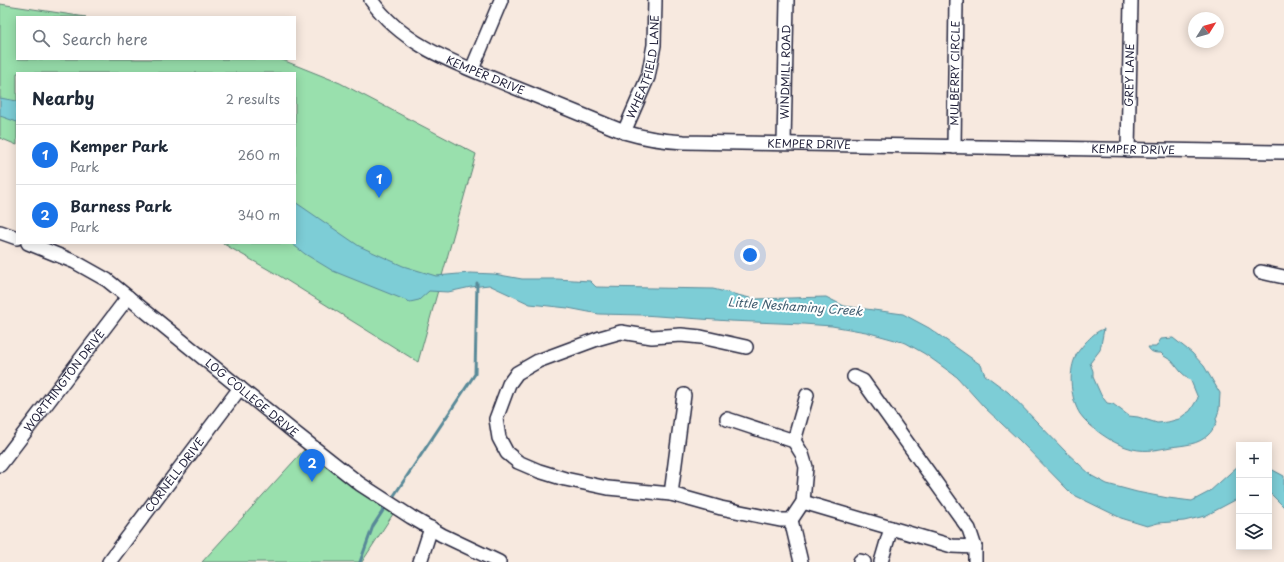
<!DOCTYPE html>
<html lang="en">
<head>
<meta charset="utf-8">
<style>
  :root { --surface:#fff; --page:#f2f2f3; --text:#1f2937; --muted:#747a83; --line:#e0e1e3; --accent:#1a73e8 }
  body { margin:0; font-family:"Playpen Sans",sans-serif; background:var(--page); color:var(--text) }
  .controls { position:absolute; right:12px; bottom:12px; display:grid; overflow:hidden; border-radius:0px; box-shadow:0 2px 10px #0003 }
  .controls button { width:36px; height:36px; display:grid; place-items:center; padding:0; border:0; border-bottom:1px solid var(--line); background:var(--surface); color:var(--text); font:20px sans-serif }
  .compass { position:absolute; left:1188px; top:12px; width:36px; height:36px; border-radius:50%; background:var(--surface); box-shadow:0 2px 10px #0003; rotate:53deg }
  .you { position:absolute; left:750px; top:255px; width:14px; height:14px; margin:-10px; border:3px solid #fff; border-radius:50%; background:#1a73e8; box-shadow:0 0 0 6px #1a73e833 }
  .badge { display:grid; place-items:center; width:26px; height:26px; border-radius:50%; background:var(--accent); color:#fff; font-size:13px; font-weight:700 }
  .pin { position:absolute; translate:-50% -33px; filter:drop-shadow(0 1px 2px #0008) }
  .pin::after { content:''; position:absolute; top:21px; width:14px; height:12px; background:inherit; clip-path:polygon(0 0,100% 0,50% 100%) }
  .list { margin:0; padding:0; list-style:none }
  h2 { display:flex; justify-content:space-between; align-items:center; height:52px; margin:0; padding:0 16px; font-size:17px }
  h2 small { font-size:13px; font-weight:400; color:var(--muted) }
  .list li { display:grid; grid-template-columns:26px 1fr auto; gap:12px; align-items:center; box-sizing:border-box; height:60px; padding:0 16px; border-top:1px solid var(--line) }
  .list b { display:block; font-size:15px; white-space:nowrap }
  .list p { margin:0; font-size:13px; white-space:nowrap; color:var(--muted) }
  .list em { font-size:13px; font-style:normal; color:var(--muted) }
  .icon { flex:none; width:22px; height:22px; fill:none; stroke:currentColor; stroke-width:2; stroke-linecap:round; stroke-linejoin:round }
  .map { position:relative; flex:none; width:1284px; height:562px; overflow:hidden }
  .search { position:absolute; background:var(--surface); box-shadow:0 2px 10px #0003; left:16px; top:16px; width:280px; height:44px; display:flex; align-items:center; gap:10px; box-sizing:border-box; padding:0 14px; border-radius:0px; color:var(--muted); font-size:15px }
  .panel { position:absolute; background:var(--surface); box-shadow:0 2px 10px #0003; left:16px; top:72px; width:280px; height:172px; border-radius:0px }
  .map>svg:first-child { display:block }
  .green { fill:#99e0ad; stroke:#5e8174 }
  .water { fill:#7dcdd6; stroke:#598998 }
  .lines { fill:none; stroke-linecap:round; stroke-linejoin:round }
  .stream { stroke:#598998; stroke-width:3 }
  .minor-casing { stroke:#22223b; stroke-width:16 }
  .minor { stroke:#fff; stroke-width:13 }
  .labels { text-anchor:middle; stroke-width:4; stroke-linejoin:round; paint-order:stroke }
  .street-label { font-size:11px; fill:#22223b; stroke:#fff }
  .water-label { font-size:12px; font-style:italic; fill:#425e71; stroke:#fff }
</style>
</head>
<body>
<div class="map">
<svg width="1284" height="562" viewBox="0 0 1284 562">
  <rect width="100%" height="100%" fill="#f7e9df"/>
  <filter id="ink" filterUnits="userSpaceOnUse"><feTurbulence type="fractalNoise" baseFrequency=".025" numOctaves="2"/><feDisplacementMap in="SourceGraphic" scale="8" xChannelSelector="R" yChannelSelector="G"/><feConvolveMatrix kernelMatrix="1 2 1 2 8 2 1 2 1" color-interpolation-filters="sRGB"/></filter>
  <g filter="url(#ink)">
    <path class="green" d="M0,4L86,17H17V59H280L340,83L476,154L418,362L278,275L222,243H295V73H17V145L0,138Z
      M304,450L393,514L362,562H202Z"/>
    <path class="water" d="M0,98L17,101V122L0,116Z
      M295,202L359,246L403,266L436,276L470,273L494,274L522,279H557L590,281L596,287L713,289L754,299L826,297L844,306L903,314L929,328L981,365L985,375L1008,392L1065,451L1092,476L1107,484L1137,492L1168,498L1192,501L1209,492L1239,465V498L1205,516L1184,521L1158,523L1147,526L1121,518L1072,494L1018,439L984,407L957,377L925,354L906,343L866,332L832,326L803,324L730,321L643,315L599,314L568,308L530,304L489,285L471,287L448,292L429,291L419,300L410,302L333,271L305,254L291,243H295Z
      M1104,329L1100,350L1090,363L1093,371V377L1101,395L1107,403L1113,404L1129,416L1138,417L1157,423L1168,422L1179,419L1184,415L1190,411L1198,398L1191,381L1181,372L1172,361L1164,356L1161,353C1155,353 1151,353 1148,347H1156L1161,339L1173,338L1192,353L1204,366L1214,383L1220,393L1219,410L1216,419L1217,422C1214,426 1212,432 1208,435C1198,445 1184,445 1171,447C1156,450 1142,453 1126,447C1112,443 1089,427 1080,414C1071,400 1068,374 1075,358C1076,353 1082,347 1085,343C1091,337 1096,331 1104,329Z
      M1269,468L1284,476V507L1272,495L1269,494Z"/>
    <g class="lines">
      <path class="stream" d="M391,500L475,374L477,283
        M360,562L373,526L386,506"/>
      <defs>
        <g id="minor">
          <path id="s1" d="M371,0C405,48 459,64 511,86C549,101 587,117 624,132C644,138 663,141 684,142L1284,152"/>
          <path d="M472,69L501,0"/>
          <path id="s2" d="M624,132L648,77L654,45L655,0"/>
          <path id="s3" d="M784,143L787,0"/>
          <path id="s4" d="M954,147L956,0"/>
          <path id="s5" d="M1128,150L1131,0"/>
          <path d="M0,232L17,238"/>
          <path id="s6" d="M28,243L75,262L107,280L294,432L360,484L411,517L442,535L499,562"/>
          <path d="M1261,272L1284,277"/>
          <path d="M746,347L701,337L681,335L652,337L621,332L600,338L538,361L517,373L509,384L496,419L499,438L507,453L518,462L539,471L565,479L608,488L671,494L721,508L780,520H791L803,502L806,467L802,454L794,441L807,395"/>
          <path d="M854,377L863,381L969,529L975,547V562"/>
          <path d="M727,419L794,441"/>
          <path id="s7" d="M0,465L128,297"/>
          <path d="M671,494L684,395"/>
          <path d="M803,502L952,546L975,547"/>
          <path d="M791,520L801,562"/>
          <path d="M860,561L864,562"/>
          <path id="s8" d="M109,562L240,388"/>
          <path d="M420,562L431,528"/>
          <path d="M881,562L891,528"/>
        </g>
      </defs>
      <use href="#minor" class="minor-casing"/>
      <use href="#minor" class="minor"/>
    </g>
  </g>
  <g class="labels">
    <g class="street-label">
      <text dy="4" stroke="none"><textPath href="#s2" startOffset="69">WHEATFIELD LANE</textPath></text>
      <text dy="4" stroke="none"><textPath href="#s3" startOffset="71">WINDMILL ROAD</textPath></text>
      <text dy="4" stroke="none"><textPath href="#s4" startOffset="74">MULBERRY CIRCLE</textPath></text>
      <text dy="4" stroke="none"><textPath href="#s1" startOffset="139">KEMPER DRIVE</textPath></text>
      <text dy="4" stroke="none"><textPath href="#s5" startOffset="75">GREY LANE</textPath></text>
      <text dy="4" stroke="none"><textPath href="#s1" startOffset="475">KEMPER DRIVE</textPath></text>
      <text dy="4" stroke="none"><textPath href="#s1" startOffset="799">KEMPER DRIVE</textPath></text>
      <text dy="4" stroke="none"><textPath href="#s7" startOffset="106">WORTHINGTON DRIVE</textPath></text>
      <text dy="4" stroke="none"><textPath href="#s6" startOffset="274">LOG COLLEGE DRIVE</textPath></text>
      <text dy="4" stroke="none"><textPath href="#s8" startOffset="109">CORNELL DRIVE</textPath></text>
    </g>
    <g class="water-label">
      <text transform="translate(795 307) rotate(4)" y="4">Little Neshaminy Creek</text>
    </g>
  </g>
</svg>
<div class="controls">
<button>+</button>
<button>−</button>
<button><svg class="icon" aria-label="layers" viewBox="0 0 24 24"><path d="M12 4l9 5-9 5-9-5zM3 14l9 5 9-5"/></svg></button>
</div>
<svg class="compass" viewBox="-18 -18 36 36"><path d="M0-13l5 13h-10z" fill="#e53935"/><path d="M0 13l5-13h-10z" fill="#747a83"/></svg>
<div class="you"></div>
<div class="pin badge" style="left:379px;top:198px">1</div>
<div class="pin badge" style="left:312px;top:482px">2</div>
<div class="search"><svg class="icon" aria-label="search" viewBox="0 0 24 24"><circle cx="10" cy="10" r="6"/><path d="M15 15l6 6"/></svg>Search here</div>
<section class="panel">
<h2>Nearby<small>2 results</small></h2>
<ul class="list">
<li><span class="badge">1</span><div><b>Kemper Park</b><p>Park</p></div><em>260 m</em></li>
<li><span class="badge">2</span><div><b>Barness Park</b><p>Park</p></div><em>340 m</em></li>
</ul>
</section>
</div>
</body>
</html>
